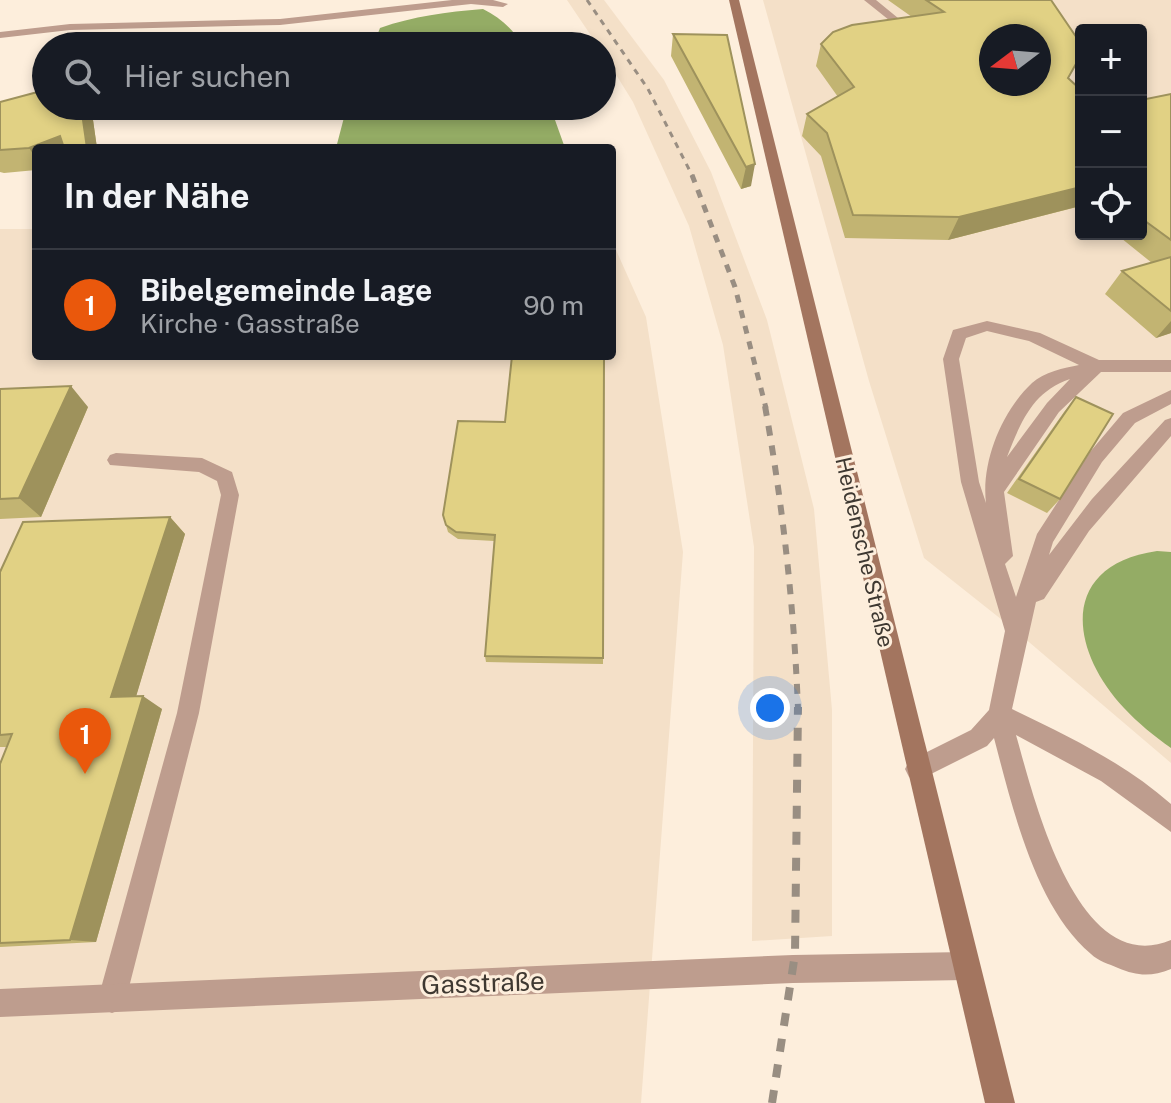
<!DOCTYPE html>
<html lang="de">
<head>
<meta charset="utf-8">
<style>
  :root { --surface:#171b24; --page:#242831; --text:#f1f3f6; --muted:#9ea1a6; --line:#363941; --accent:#ea580c }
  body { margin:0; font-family:"Public Sans",sans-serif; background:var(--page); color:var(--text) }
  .controls { position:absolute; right:24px; top:24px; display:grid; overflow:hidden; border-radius:8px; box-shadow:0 4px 12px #0003 }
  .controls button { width:72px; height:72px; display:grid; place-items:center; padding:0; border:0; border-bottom:2px solid var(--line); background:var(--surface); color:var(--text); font:40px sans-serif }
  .compass { position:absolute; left:979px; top:24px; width:72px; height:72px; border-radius:50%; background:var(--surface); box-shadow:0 4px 12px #0003; rotate:254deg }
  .you { position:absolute; left:770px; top:708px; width:28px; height:28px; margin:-20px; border:6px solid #fff; border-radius:50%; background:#1a73e8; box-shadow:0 0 0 12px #1a73e833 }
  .badge { display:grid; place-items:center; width:52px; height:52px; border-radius:50%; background:var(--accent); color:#fff; font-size:26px; font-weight:700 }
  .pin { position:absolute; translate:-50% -66px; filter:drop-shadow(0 2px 4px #0008) }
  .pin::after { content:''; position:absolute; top:42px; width:28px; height:24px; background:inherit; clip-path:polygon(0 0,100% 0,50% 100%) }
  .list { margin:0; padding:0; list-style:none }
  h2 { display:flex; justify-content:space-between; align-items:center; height:104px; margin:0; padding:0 32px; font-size:34px }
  h2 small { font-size:26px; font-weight:400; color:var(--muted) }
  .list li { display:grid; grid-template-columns:52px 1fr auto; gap:24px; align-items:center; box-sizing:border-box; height:112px; padding:0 32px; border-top:2px solid var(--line) }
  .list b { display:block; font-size:30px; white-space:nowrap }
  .list p { margin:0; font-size:26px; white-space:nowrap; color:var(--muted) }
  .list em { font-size:26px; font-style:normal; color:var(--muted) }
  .icon { flex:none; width:44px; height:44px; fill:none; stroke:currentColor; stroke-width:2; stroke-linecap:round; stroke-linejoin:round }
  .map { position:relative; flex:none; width:1171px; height:1103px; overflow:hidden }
  .search { position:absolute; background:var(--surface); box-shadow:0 4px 12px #0003; left:32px; top:32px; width:584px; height:88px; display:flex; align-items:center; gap:20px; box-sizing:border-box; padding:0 28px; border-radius:44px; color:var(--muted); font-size:30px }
  .panel { position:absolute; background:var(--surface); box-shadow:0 4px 12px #0003; left:32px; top:144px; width:584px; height:216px; border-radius:8px }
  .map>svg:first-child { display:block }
  .built { fill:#f4e0c8; fill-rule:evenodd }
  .water { fill:#94ac65 }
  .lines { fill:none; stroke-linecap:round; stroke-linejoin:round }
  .lane { fill:#be9d8e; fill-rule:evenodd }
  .street { fill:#be9d8e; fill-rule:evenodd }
  .secondary { fill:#a3755f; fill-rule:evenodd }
  .rail-far3 { stroke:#998e82; stroke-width:3; stroke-dasharray:6 6; stroke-linecap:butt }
  .rail-far2 { stroke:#998e82; stroke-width:5; stroke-dasharray:8 8; stroke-linecap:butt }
  .rail-far1 { stroke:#998e82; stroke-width:6; stroke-dasharray:10 10; stroke-linecap:butt }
  .rail { stroke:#998e82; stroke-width:8; stroke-dasharray:13 13; stroke-linecap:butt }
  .wall { fill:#c2b472 }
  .shaded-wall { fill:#9e925c }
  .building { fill:#e1d184; stroke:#9e925c; stroke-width:2; fill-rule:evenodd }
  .labels { text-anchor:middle; stroke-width:6; stroke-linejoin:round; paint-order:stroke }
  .street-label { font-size:22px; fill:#3e3831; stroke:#fdeedc }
  .near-street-label { font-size:26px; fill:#3e3831; stroke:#fdeedc }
</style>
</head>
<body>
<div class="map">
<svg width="1171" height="1103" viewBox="0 0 1171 1103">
  <rect width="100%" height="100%" fill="#fdeedc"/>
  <path class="built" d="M567,0H604L664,80L711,172L767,320L814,509L832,710V936L752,941L754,547L723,345L689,226L633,102L602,52V46H598Z
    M763,0H1171V763L1016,631L924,558L869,381ZM1081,30H1141V234H1081ZM991,36H1039V84H991Z
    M0,229H36V356H612V241L646,317L683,552L641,1103H0Z"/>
  <path class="water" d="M483,9C499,17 514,29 522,46H373L380,28C414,16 446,12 483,9Z
    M347,106H550L565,148H336Z
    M1157,551L1171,552V748C1154,736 1138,723 1124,708C1068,648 1060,565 1157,551Z"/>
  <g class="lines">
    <path class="lane" d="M452,0H493L508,4L503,7L471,4L280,25L70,30L0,38V32L70,24L280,19Z
      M864,0H876L898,18L889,20Z
      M987,321L1040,333L1099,360H1171V372H1101L1059,412L1004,492L1013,556L1005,564L1016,597L1037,534L1090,452L1123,413L1171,390V404L1135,423L1102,462L1053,542L1049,555L1092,499L1165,420L1171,418V436L1089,531L1044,599L1036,602L1012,709C1068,736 1123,762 1171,804V832L1101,781L1016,735C1034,798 1077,980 1171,940V969C1151,977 1137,976 1118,968C1109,964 1098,961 1091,954C1035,907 1012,806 994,738L987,746L917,781L909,777L905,769L909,761L971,730L989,710L1005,631L961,482L943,359L953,330ZM987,331L1029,341L1079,365C1064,368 1044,372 1032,383C1002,411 981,462 986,503L979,482L959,359L966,338ZM1070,379L1047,403L1007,457C1021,422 1032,392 1070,379Z
      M116,453L202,458L232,472L239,495L199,713L126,999L122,1009L112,1013L102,1009L98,999L177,713L221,495L217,481L199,472L110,465L107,460L110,455Z"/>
    <path class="street" d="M965,952L975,956L979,966L975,976L965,980L793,983L0,1017V989L793,955Z"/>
    <path class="secondary" d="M729,0H739L1015,1103H985Z"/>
    <path class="rail-far3" d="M587,0L648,89L693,177"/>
    <path class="rail-far2" d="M692,175L735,287L766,408"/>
    <path class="rail-far1" d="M765,406C783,507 794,607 798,709"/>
    <path class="rail" d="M772,1103L795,954L798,707"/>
  </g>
  <path class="wall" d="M888,0H1051L1068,79L1081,90V206L948,240L845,238L821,156L802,136L807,114L838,97L816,66L821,44L912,17Z
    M673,34L727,35L751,186L741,189L671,56Z
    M46,54V106H91L97,148H36V170L4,173L0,172V102L45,90Z
    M1171,94V333L1156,338L1105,294L1122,271L1152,263L1116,234H1141V100Z
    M604,356L603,664L486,662L485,656L494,541L458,539L448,532L443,515L505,422Z
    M0,389L88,407L41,517L0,519Z
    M1076,397L1060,499L1047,513L1007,493L1064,412Z
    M170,517L185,534L136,696L162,709L96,942L0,947V764L7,747H0V572Z"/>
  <path class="shaded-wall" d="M81,106H91L97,148H87Z
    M60,136L67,148H36V158L29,148Z
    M755,164L751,186L741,189L746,167Z
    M1081,187L1080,206L948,240L959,217Z
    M1171,321V333L1156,338Z
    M71,386L88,407L41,517L19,498Z
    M170,517L185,534L132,710L111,697Z
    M143,696L162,709L96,942L70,940Z"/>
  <path class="building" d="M926,0H1051L1081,44V55L1068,78L1081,90V187L959,217L853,215L827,133L807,114L854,87L821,44L833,32L852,25L944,12ZM991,36H1039V84H991Z
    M673,34L727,35L755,164L746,167Z
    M101,36L145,46H56Z
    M215,39L242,41L252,46H185Z
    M46,54V106H81L87,148H64L60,136L29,148L0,150V102L45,90L36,61Z
    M1171,94V240L1141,218V100Z
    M1171,257V311L1122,271Z
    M512,356H604L603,658L485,656L495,535L456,532L446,525L443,515L458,421L505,422Z
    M71,386L19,498L0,499V389Z
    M1076,397L1113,414L1060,499L1019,479Z
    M170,517L111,697L143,696L70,940L0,943V764L12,734L0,735V572L23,522Z"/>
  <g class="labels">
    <g class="street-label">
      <text transform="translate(865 552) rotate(77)" y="8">Heidensche Straße</text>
    </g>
    <g class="near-street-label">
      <text transform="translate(483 983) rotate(-2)" y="9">Gasstraße</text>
    </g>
  </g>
</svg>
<div class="controls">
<button>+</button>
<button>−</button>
<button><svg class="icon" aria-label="locate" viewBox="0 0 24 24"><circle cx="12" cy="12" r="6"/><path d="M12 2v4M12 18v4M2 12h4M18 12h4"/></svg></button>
</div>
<svg class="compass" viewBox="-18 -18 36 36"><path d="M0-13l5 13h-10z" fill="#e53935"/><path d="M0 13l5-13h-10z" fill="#9ea1a6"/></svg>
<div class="you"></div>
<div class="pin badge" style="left:85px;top:774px">1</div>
<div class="search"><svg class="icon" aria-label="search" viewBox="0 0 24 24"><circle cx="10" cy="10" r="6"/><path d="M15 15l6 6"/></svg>Hier suchen</div>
<section class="panel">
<h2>In der Nähe<small></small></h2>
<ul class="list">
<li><span class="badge">1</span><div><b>Bibelgemeinde Lage</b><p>Kirche · Gasstraße</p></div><em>90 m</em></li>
</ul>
</section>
</div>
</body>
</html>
